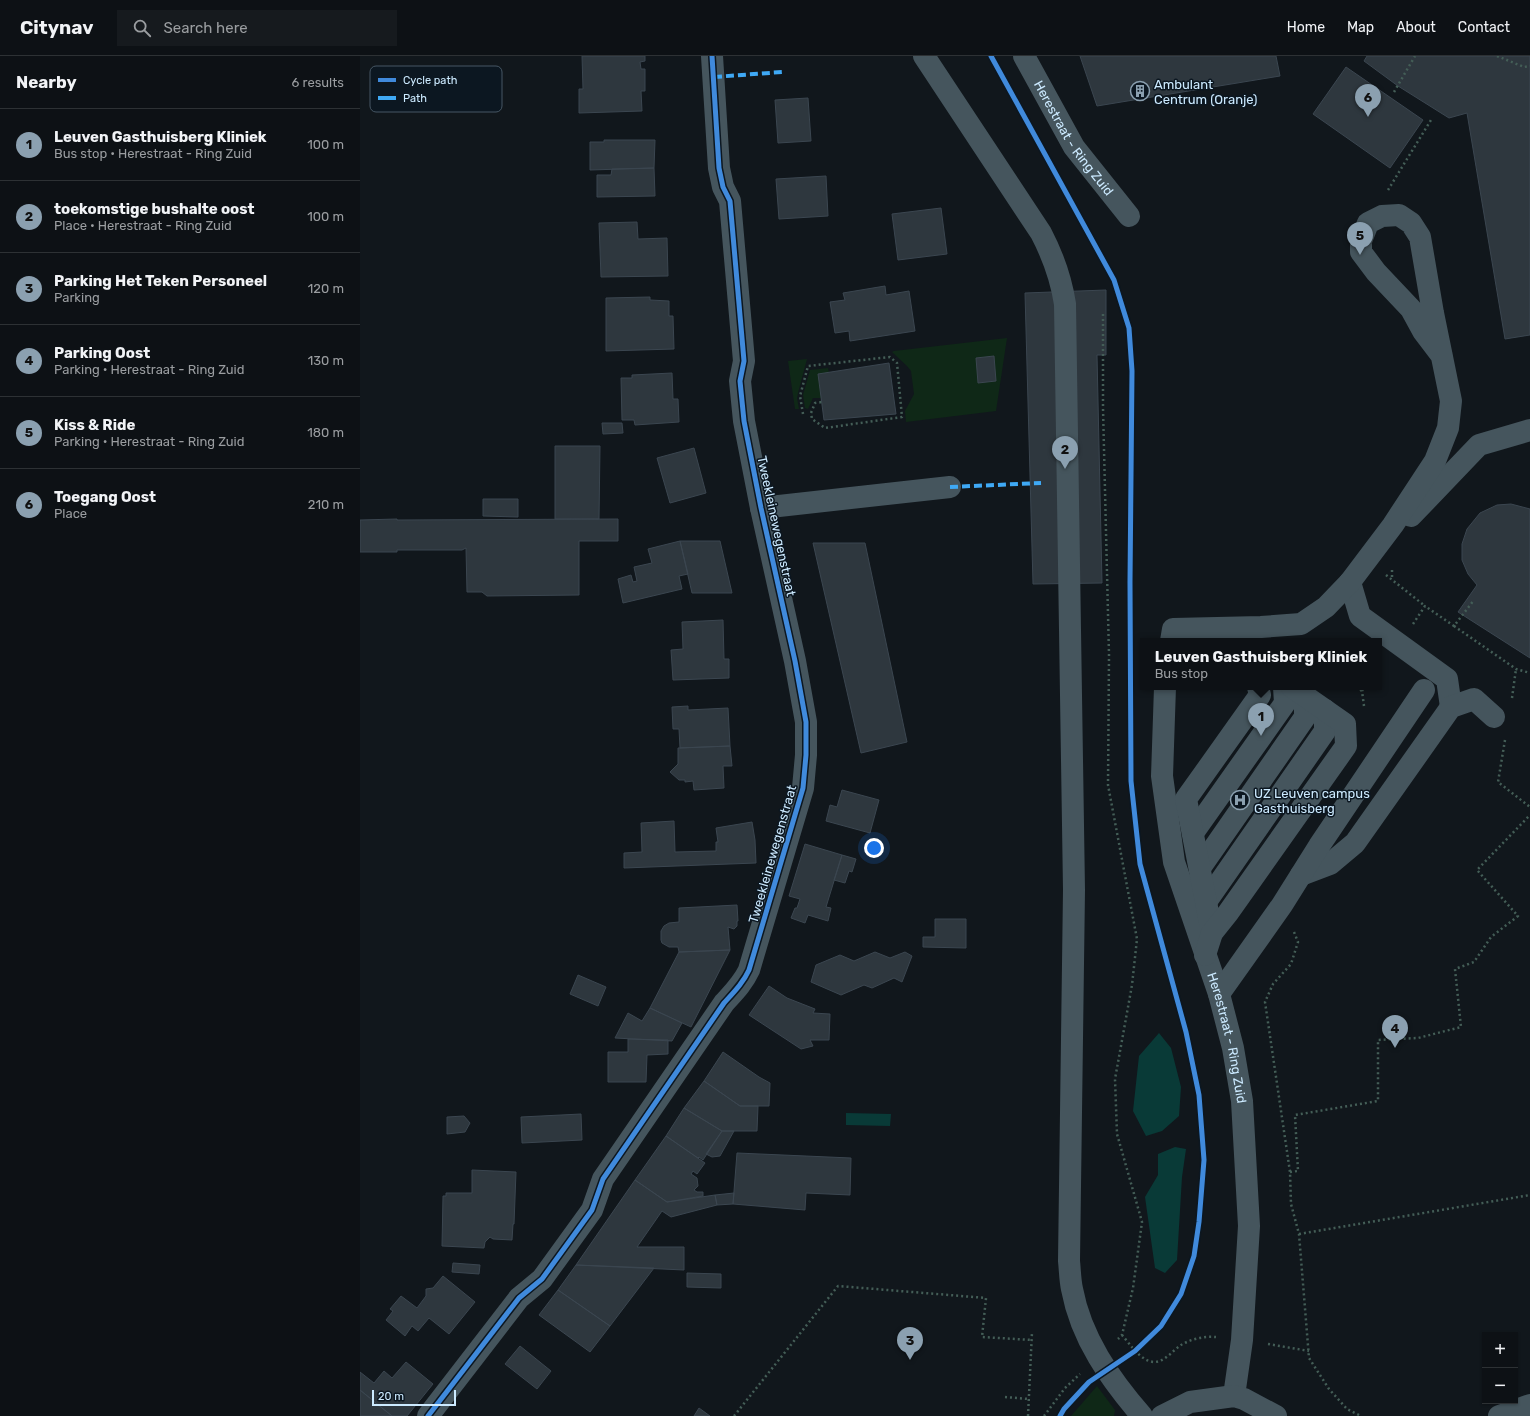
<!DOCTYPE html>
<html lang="en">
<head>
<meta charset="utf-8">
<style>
  :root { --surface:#0d1115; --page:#161a1e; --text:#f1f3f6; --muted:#9a9da0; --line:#2d3134; --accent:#8ba0b0 }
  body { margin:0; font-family:Rubik,sans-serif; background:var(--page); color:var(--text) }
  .controls { position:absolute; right:12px; bottom:12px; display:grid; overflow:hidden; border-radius:0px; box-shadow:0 1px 3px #0004 }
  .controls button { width:36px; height:36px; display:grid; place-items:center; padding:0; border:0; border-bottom:1px solid var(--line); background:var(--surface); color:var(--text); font:20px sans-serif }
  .scale { position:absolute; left:12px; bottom:10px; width:84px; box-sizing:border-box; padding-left:4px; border:2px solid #cceaff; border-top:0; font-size:11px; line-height:14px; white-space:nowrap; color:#cceaff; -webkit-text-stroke:3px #0c1721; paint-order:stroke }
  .you { position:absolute; left:514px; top:792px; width:14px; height:14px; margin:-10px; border:3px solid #fff; border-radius:50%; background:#1a73e8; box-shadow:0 0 0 6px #1a73e833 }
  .badge { display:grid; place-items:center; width:26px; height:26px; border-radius:50%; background:var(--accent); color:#111; font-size:13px; font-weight:700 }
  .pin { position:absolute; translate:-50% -33px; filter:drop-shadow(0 1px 2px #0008) }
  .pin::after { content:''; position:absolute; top:21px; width:14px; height:12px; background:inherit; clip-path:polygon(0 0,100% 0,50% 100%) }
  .popup { position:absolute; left:780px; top:582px; width:242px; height:52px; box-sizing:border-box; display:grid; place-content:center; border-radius:0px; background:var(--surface); filter:drop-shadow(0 1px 3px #0005); font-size:13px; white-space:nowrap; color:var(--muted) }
  .popup b { font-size:15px; color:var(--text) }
  .popup::after { content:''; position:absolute; left:50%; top:100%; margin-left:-8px; border:8px solid transparent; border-top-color:var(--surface) }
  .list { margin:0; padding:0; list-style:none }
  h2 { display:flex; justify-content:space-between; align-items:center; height:52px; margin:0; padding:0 16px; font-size:17px }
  h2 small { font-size:13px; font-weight:400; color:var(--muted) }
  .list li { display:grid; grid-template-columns:26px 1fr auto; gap:12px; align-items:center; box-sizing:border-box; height:72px; padding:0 16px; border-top:1px solid var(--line) }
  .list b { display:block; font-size:15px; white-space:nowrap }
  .list p { margin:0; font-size:13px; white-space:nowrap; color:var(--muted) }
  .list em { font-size:13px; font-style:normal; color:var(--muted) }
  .icon { flex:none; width:22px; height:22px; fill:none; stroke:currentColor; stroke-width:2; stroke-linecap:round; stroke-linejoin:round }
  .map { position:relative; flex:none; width:1170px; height:1360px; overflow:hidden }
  header { display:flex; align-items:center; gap:24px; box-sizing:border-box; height:56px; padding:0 20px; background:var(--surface); border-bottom:1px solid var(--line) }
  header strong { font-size:19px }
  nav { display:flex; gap:22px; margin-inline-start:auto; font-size:14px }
  .search { width:280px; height:36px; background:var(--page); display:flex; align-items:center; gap:10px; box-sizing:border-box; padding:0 14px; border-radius:0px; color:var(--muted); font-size:15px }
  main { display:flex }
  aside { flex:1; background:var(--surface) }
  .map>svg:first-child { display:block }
  .green { fill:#0f2817 }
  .water { fill:#093a37 }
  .building { fill:#2e373e; stroke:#3b4650 }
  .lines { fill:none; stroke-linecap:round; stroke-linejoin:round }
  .path { stroke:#445e57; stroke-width:2.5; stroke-dasharray:2 3; stroke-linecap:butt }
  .minor { stroke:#45555d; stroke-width:22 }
  .quiet { stroke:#3fa9f5; stroke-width:4; stroke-dasharray:8 4; stroke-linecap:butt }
  .cycleway-casing { stroke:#0c1721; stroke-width:8 }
  .cycleway { stroke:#408adc; stroke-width:5 }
  .labels { text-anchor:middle; stroke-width:3; stroke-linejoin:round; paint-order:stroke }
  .poi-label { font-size:13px; fill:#cceaff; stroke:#0c1721; text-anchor:start }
  .street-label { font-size:13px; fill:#cceaff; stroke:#0c1721 }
  .key { fill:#0c1721; stroke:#465664; stroke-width:1 }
  .key-label { font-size:11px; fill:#cceaff }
</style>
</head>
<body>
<header>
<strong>Citynav</strong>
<div class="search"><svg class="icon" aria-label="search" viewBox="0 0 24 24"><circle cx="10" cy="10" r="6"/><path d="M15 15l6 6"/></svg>Search here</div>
<nav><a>Home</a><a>Map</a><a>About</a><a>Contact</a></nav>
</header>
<main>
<aside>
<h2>Nearby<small>6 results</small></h2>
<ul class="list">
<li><span class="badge">1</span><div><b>Leuven Gasthuisberg Kliniek</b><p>Bus stop · Herestraat - Ring Zuid</p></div><em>100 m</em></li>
<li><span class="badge">2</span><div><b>toekomstige bushalte oost</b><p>Place · Herestraat - Ring Zuid</p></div><em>100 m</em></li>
<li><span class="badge">3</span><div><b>Parking Het Teken Personeel</b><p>Parking</p></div><em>120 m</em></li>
<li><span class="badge">4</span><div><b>Parking Oost</b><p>Parking · Herestraat - Ring Zuid</p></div><em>130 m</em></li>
<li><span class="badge">5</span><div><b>Kiss &amp; Ride</b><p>Parking · Herestraat - Ring Zuid</p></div><em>180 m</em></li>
<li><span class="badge">6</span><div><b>Toegang Oost</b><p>Place</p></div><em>210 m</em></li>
</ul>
</aside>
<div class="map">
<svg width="1170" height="1360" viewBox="0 0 1170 1360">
  <rect width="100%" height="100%" fill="#11171c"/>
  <path class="green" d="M647,282L636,355L546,366L545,355L554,338L551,315L547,310L532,296L534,295Z
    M447,303L438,337L437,342L439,353H435L428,305Z
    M468,312L469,317L462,342H453L448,353L445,352L443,339L450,314Z
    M737,1330L755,1354L754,1360H711Z"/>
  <path class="water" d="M799,977L811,992L821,1031L819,1060L802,1075L786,1080L773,1055L779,1000Z
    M486,1057L531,1058L530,1070L486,1069Z
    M815,1091L826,1093L822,1121L817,1204L805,1217L795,1212L785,1141L798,1119V1098Z"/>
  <path class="building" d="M222,0H285V5L280,6L281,13H285V35H281L282,55L219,57V33H223Z
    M720,0H916L920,20L737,50Z
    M1007,0H1170V279L1145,283L1107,57L1089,62L1038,30L1004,5Z
    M986,11L1063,64L1030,112L953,58Z
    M448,42L451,85L418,87L415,44Z
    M244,84H295L294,112L230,114V86H244Z
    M294,112L295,140L237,141V119H251L252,113Z
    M466,120L468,160L419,163L416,123Z
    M581,152L587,198L538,204L532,158Z
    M277,166L278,183L307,182L308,220L241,221L239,167Z
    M525,230L526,239L549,235L555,275L490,285L489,275L475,277L470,246L485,244L483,237Z
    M746,234V299H737L742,527L673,528L665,237Z
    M290,241V244L309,245V260H313L314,293L246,295V242Z
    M634,300L636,325L618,327L616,302Z
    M529,307L536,358L464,364L458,318Z
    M312,317L313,343H318L319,366L275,369L274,364H262L261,322H272V319Z
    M242,367H262L263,377L243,378Z
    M195,390H240L239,463H195Z
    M334,392L346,437L310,447L297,402Z
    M123,443H158V461L123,460Z
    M1151,448L1170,453V602L1098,556L1117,529L1108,518L1102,504V488L1107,473L1120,457L1137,449Z
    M37,463V464L258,463V485H219V539L127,540L122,536H107L106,492L102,494H37V496H0V464Z
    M320,485L328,518L319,520L322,533L263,547L258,523L271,519L273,526L277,525L274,511L292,507L288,493Z
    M320,485H360L372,537H332Z
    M453,487H505L547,686L501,697Z
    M363,564L364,603H369V622L313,624L311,594L323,593L322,566Z
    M328,650V654L368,652L370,690L320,692L319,673H313L312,651Z
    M370,690L372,710H363L364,732L334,734L333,725L325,726V724H319L310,716L318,708V692Z
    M482,734L519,744L510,777L466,765L470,749L477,751Z
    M314,765L315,796L356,795V786H358L356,772L392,766L395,784L396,807L264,812V797L282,796L281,767Z
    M445,788L482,799L466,851L471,852L468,865L448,859L445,867L431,862L435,852H437L440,843L429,840Z
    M482,799L496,803L492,816L489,815L485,827L474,824Z
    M377,849L378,865H377V870L374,873L368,871L370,894L319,896L318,891H309L302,887L301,884V875L304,870L309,867L319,866V852Z
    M575,863H606V892L563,891V881H575Z
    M370,894L331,971L290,952L319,896Z
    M515,896L530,902L545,896L552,900L542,926L534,922L512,932L504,929L481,939L451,926L456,909L480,899L494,905Z
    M218,919L246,931L238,950L210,938Z
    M409,930L427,942L455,953L453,957L470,958L469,984H450L453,990L441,993L389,959Z
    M290,952L322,967L312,985L255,982L268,957L282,965Z
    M268,983L308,984V998L287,999L286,1026H248V996H268Z
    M363,996L399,1021L410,1027L409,1050H380L344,1025Z
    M344,1025L380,1050H398L397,1075H362L324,1052Z
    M324,1052L362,1075L343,1104L339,1101L338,1102L306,1080Z
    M221,1058L222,1084L162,1087L161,1061Z
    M104,1060L110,1067L105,1076L87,1078V1061Z
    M362,1075H374L360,1100L352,1101L346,1098Z
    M306,1080L345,1107L337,1118L333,1115L331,1118L337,1122L338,1130L334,1134L337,1136H343V1140L307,1146L275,1124Z
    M377,1097L491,1102L490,1139L446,1137L445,1154L373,1148Z
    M112,1114L156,1116L154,1168H153L152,1184L133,1183L130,1181L125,1186L124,1192L82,1190L83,1140H86V1137H112Z
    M275,1124L307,1146L355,1139L357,1149L311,1161L302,1155L277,1191H324V1214L216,1209Z
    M374,1137L373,1148L357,1149L355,1139Z
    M93,1207L120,1209L119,1218L92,1216Z
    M216,1209L294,1212L250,1270L198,1234Z
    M327,1217L361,1218V1232L327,1231Z
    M83,1220L115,1246L89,1278L69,1262L58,1275L52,1270L45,1280L26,1264L33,1255L30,1253L41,1240L57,1252L66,1240V1233L73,1232Z
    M198,1234L250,1270L230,1296L179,1259Z
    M160,1290L191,1315L177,1333L145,1308Z
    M46,1306L73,1328L47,1360H32L0,1334V1316L14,1327L24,1315L32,1322Z
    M0,1334L32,1360H0Z
    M339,1352L350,1360H334Z"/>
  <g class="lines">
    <path class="path" d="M1137,0L1164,11L1170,10
      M1034,36L1055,0
      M1028,134L1071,64
      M743,258V352L749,599L748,729L777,883L772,929L755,1023L757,1078L782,1166L773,1232L762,1279L758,1283
      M443,358L440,340L448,310L530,301L537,307L542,361L465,372L452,363L451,357L455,347L462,346
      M1032,514V524
      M1026,519L1065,550
      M1053,568L1065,550L1094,570L1114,544
      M1094,570L1156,613L1170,617
      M996,631L1002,635
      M1152,642L1156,613
      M1004,650L1002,635L1004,631
      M1145,684L1138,726L1170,751
      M934,876L938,886L931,908L913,928L905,946L930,1116L931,1148L939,1178L949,1302L969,1333L987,1353L1001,1360
      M930,1116L938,1115L935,1059L1018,1045V984L1058,982L1101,971L1095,913L1114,906L1131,881L1158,860L1117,814L1170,759
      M939,1178L1170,1139
      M762,1279C770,1288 781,1306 795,1306C806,1305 813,1294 821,1289C831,1283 844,1280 856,1281
      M908,1288L949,1295
      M645,1341L669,1343
      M374,1360L478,1230L626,1242L622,1281L672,1284
      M668,1360L672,1276
      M684,1360L705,1332L720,1318"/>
    <g class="minor">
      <path d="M564,0L681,177C693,200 701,222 705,248L714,834L709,1205C710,1214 710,1224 712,1233C721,1282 750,1323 782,1360"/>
      <path id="s1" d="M664,0L714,91L769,160"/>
      <path d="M401,452L590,431"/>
      <path d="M1051,460L1119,389L1170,374"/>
      <path d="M990,526L1000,560L1087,623L1091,651"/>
      <path d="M811,585L813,573L901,571L941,568L966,551L990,526L1033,469L1075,405L1088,372L1091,345L1073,257L1060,181L1051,167L1039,159L1022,160L1008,167L1001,185V196L1016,216L1051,253L1063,275L1082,300"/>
      <path id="s2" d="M805,631L802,720L814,806L859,938L873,992L882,1045L889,1170L882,1284L874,1340"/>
      <path d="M833,777L925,647L924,631"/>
      <path d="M840,812L945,661V640"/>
      <path d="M941,819L970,808L995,787L1091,651L1114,643L1134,661"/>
      <path d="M846,846L965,675V654"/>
      <path d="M852,877L826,743L900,639L898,631"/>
      <path d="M845,899L852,877L868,857L986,690L985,668L932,631"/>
      <path d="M859,938L922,849L959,790L1064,634"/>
      <path d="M68,1360L159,1242L182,1223L232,1154L243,1123L364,947C374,936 383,927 389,914L443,732L446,699V666L435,605L401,452L384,365L380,325L384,305L370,145L363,131L359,112L352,0"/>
      <path d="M802,1360L830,1346L874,1340L884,1343L916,1360"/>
      <path d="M1139,1360L1170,1349"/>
    </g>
    <path class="quiet" d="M354,21L422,16
      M590,431L681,427"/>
    <defs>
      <path id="cycleway" d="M631,0L754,224L769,272L772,315L770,526L771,725L780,808L826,976L839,1039L844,1104L839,1166L834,1200L821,1238L801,1270L775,1295L729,1326L704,1353L700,1360
        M68,1360L159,1242L182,1223L232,1154L243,1123L364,947C374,936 383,927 389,914L443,732L446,699V666L435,605L401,452L384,365L380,325L384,305L370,145L363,131L359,112L352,0"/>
    </defs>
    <use href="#cycleway" class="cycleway-casing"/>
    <use href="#cycleway" class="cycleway"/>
  </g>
  <defs>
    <symbol id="building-ring" viewBox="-11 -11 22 22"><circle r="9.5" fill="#0c1721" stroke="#8ba0b0" stroke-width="1.5"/><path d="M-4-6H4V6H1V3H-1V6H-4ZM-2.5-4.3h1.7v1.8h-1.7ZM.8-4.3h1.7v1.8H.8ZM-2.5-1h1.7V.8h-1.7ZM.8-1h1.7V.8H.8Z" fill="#8ba0b0"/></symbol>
    <symbol id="hospital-ring" viewBox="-11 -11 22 22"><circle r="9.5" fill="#0c1721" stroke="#8ba0b0" stroke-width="1.5"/><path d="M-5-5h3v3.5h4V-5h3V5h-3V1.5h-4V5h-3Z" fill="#8ba0b0"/></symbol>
  </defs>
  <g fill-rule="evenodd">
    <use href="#building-ring" x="769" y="24" width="22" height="22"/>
    <use href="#hospital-ring" x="869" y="733" width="22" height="22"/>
  </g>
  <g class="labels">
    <g class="poi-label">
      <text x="794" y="33">Ambulant<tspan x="794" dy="15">Centrum (Oranje)</tspan></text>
      <text x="894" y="742">UZ Leuven campus<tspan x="894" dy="15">Gasthuisberg</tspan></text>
    </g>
    <g class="street-label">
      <text dy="5" stroke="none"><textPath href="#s1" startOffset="96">Herestraat - Ring Zuid</textPath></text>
      <text transform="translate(417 470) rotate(78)" y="5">Tweekleinewegenstraat</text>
      <text transform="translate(412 798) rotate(-74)" y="5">Tweekleinewegenstraat</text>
      <text dy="5" stroke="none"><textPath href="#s2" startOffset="360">Herestraat - Ring Zuid</textPath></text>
    </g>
  </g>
  <rect x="10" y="10" width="132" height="46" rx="6" class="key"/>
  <rect x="18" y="22" width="18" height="4" fill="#408adc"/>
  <rect x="18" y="40" width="18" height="4" fill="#3fa9f5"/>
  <g class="key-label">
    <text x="43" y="28">Cycle path</text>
    <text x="43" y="46">Path</text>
  </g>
</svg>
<div class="controls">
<button>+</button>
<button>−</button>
</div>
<div class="scale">20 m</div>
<div class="you"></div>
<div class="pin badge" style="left:901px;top:680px">1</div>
<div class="popup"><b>Leuven Gasthuisberg Kliniek</b>Bus stop</div>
<div class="pin badge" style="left:705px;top:413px">2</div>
<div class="pin badge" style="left:550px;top:1304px">3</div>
<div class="pin badge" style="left:1035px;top:992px">4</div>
<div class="pin badge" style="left:1000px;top:199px">5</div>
<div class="pin badge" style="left:1008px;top:61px">6</div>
</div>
</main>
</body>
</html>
